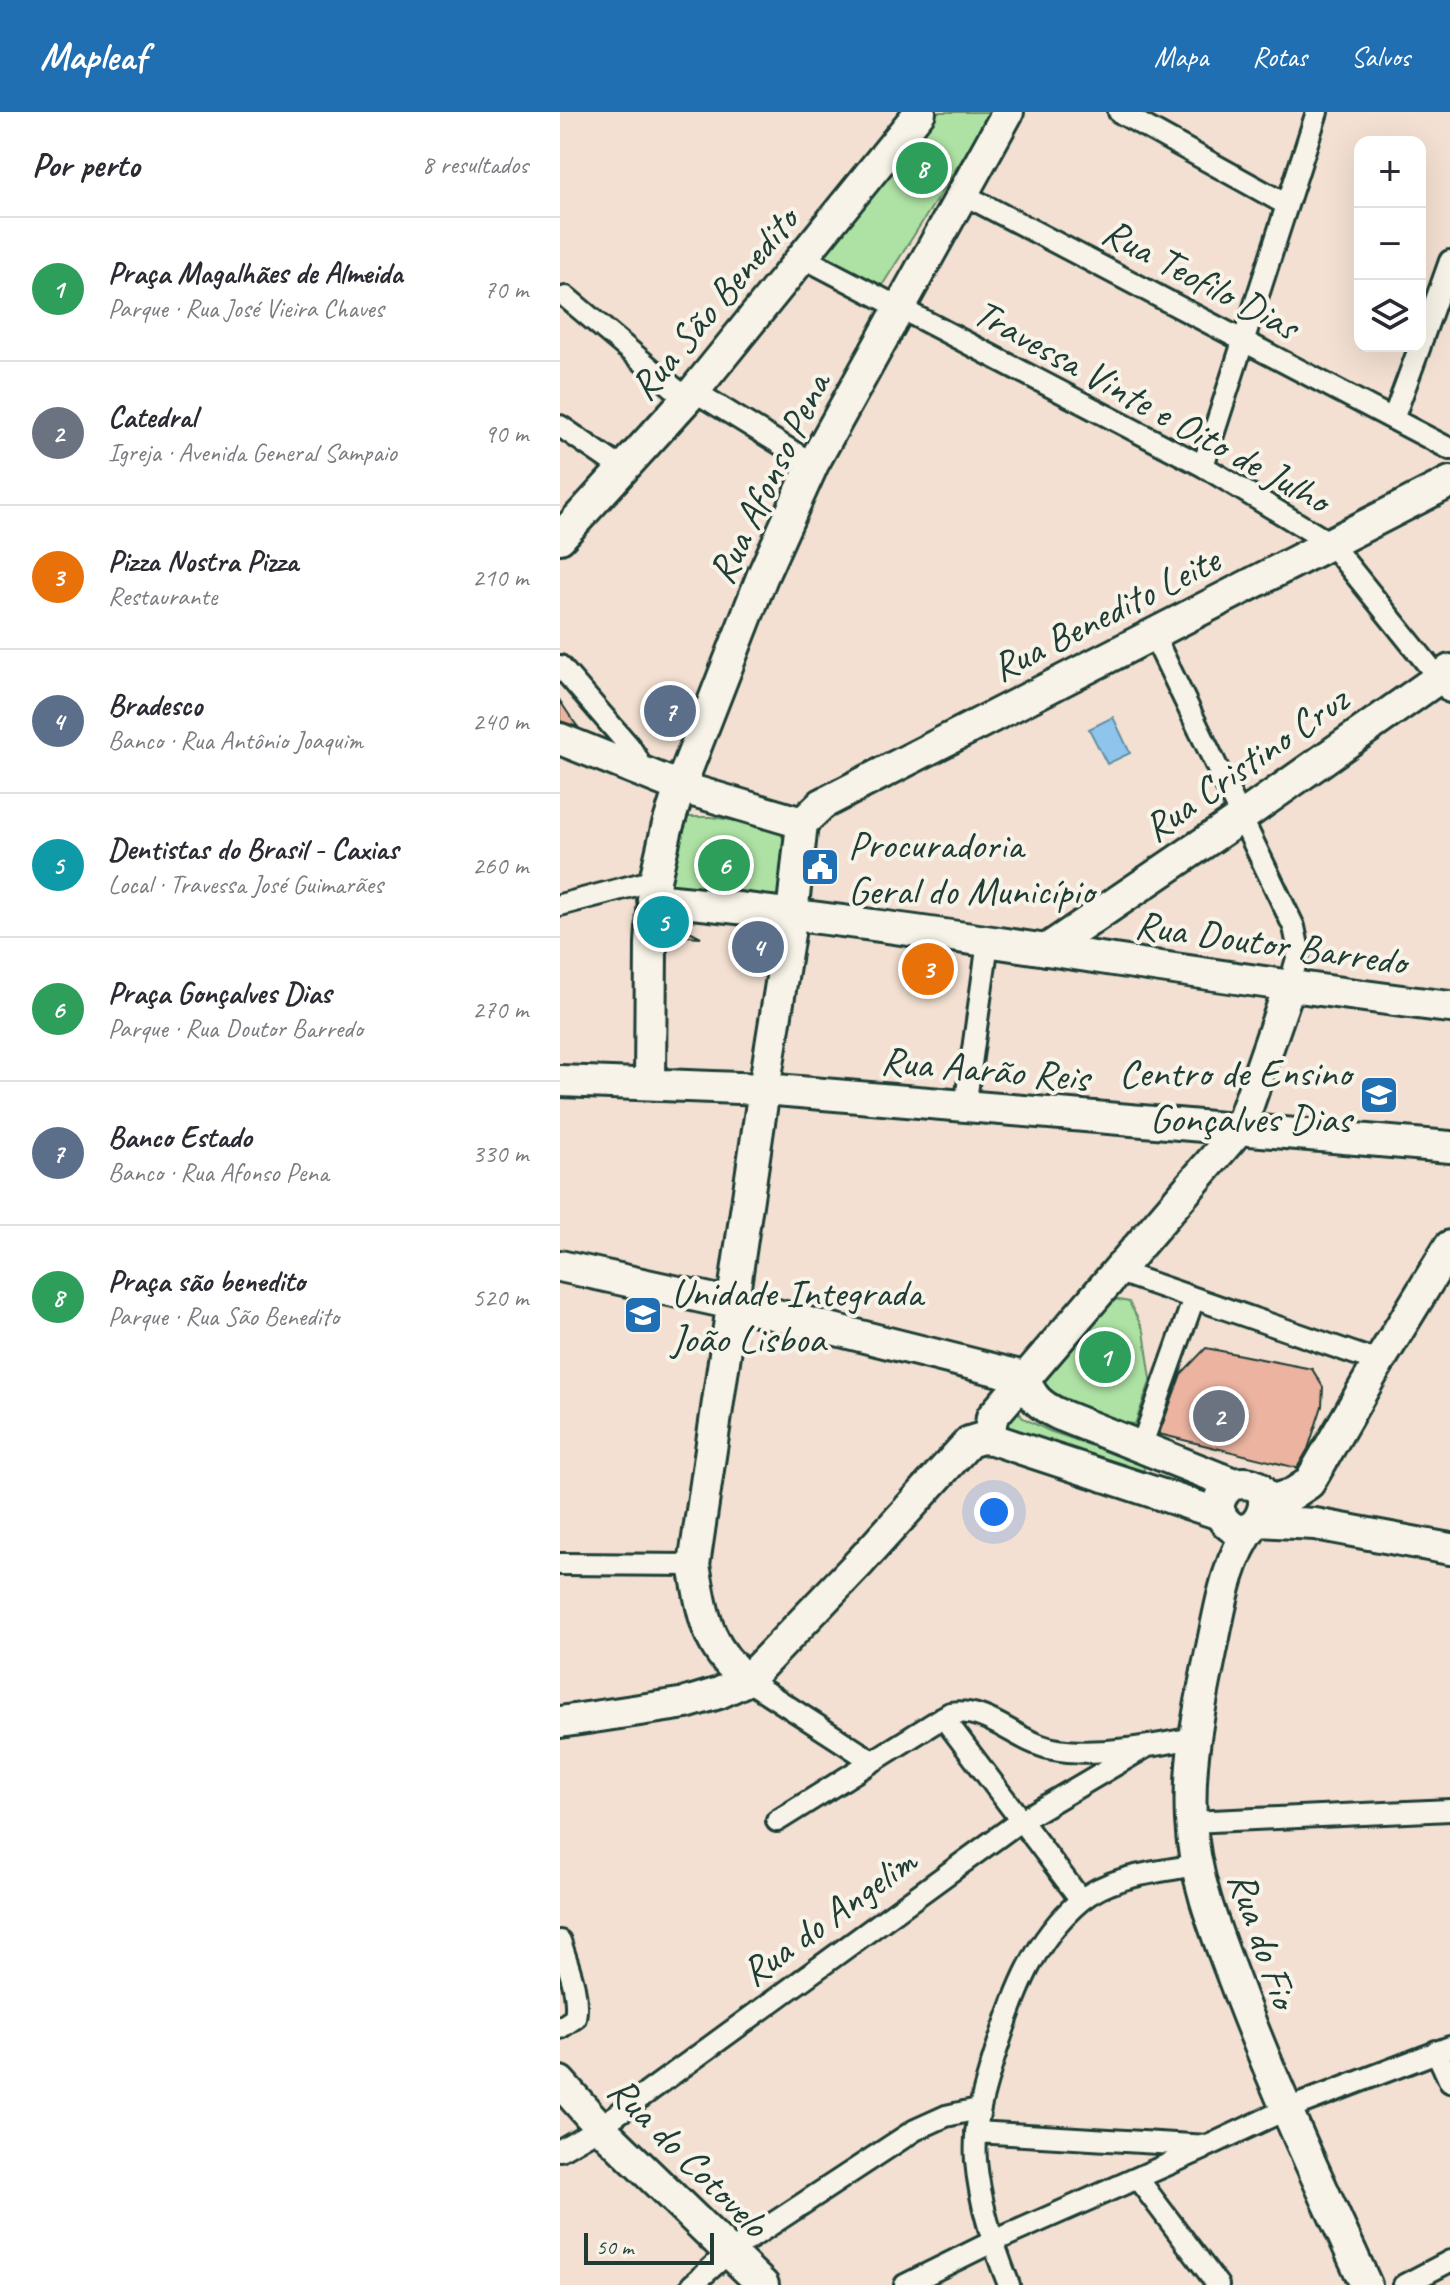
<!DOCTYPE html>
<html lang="pt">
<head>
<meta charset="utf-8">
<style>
  :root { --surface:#fff; --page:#f2f2f3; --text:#2b2b33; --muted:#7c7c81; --line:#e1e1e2; --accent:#1f6fb2 }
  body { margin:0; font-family:Caveat,sans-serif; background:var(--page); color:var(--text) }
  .controls { position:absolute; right:24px; top:24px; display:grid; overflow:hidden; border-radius:16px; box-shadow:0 8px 32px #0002 }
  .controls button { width:72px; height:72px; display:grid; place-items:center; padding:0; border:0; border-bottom:2px solid var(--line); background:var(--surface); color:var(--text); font:40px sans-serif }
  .scale { position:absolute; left:24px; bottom:20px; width:130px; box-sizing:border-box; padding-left:8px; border:4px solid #1f3d34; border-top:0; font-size:22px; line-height:28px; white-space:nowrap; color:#1f3d34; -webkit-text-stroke:6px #f7f3e8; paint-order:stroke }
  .you { position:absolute; left:434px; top:1400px; width:28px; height:28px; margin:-20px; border:6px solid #fff; border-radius:50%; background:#1a73e8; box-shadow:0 0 0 12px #1a73e833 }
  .badge { display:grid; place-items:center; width:52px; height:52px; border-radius:50%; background:var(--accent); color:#fff; font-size:26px; font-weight:700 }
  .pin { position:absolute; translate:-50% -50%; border:4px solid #fff; box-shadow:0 2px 8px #0006 }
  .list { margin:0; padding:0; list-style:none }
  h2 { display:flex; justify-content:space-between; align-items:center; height:104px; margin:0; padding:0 32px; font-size:34px }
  h2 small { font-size:26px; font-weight:400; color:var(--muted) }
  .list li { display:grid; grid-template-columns:52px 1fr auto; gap:24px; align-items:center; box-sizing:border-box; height:144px; padding:0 32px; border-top:2px solid var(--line) }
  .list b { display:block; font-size:30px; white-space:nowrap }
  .list p { margin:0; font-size:26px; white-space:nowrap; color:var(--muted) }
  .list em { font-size:26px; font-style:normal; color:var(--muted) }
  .icon { flex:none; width:44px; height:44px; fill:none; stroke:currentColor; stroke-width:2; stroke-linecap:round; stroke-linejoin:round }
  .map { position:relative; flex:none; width:890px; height:2173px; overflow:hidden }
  header { display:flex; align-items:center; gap:48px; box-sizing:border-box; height:112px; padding:0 40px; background:var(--accent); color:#fff }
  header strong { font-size:38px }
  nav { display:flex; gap:44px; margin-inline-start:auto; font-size:28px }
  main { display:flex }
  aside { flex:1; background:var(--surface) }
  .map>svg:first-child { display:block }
  .green { fill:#aee2a4; stroke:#66906c; stroke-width:2 }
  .water { fill:#8fc5ed; stroke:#628fa3; stroke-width:2 }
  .building { fill:#ebb3a0; stroke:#1f3d34; stroke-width:2 }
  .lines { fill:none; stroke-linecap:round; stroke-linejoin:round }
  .street-casing { stroke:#1f3d34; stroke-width:26 }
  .secondary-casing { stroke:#1f3d34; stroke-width:36 }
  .street { stroke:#f7f3e8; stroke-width:20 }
  .secondary { stroke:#f7f3e8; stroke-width:30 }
  .labels { text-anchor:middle; stroke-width:8; stroke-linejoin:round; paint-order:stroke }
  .street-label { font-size:40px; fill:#1f3d34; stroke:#f7f3e8 }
  .poi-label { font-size:40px; fill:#1f3d34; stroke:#f7f3e8; text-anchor:start }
</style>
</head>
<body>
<header>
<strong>Mapleaf</strong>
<nav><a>Mapa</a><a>Rotas</a><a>Salvos</a></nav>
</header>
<main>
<aside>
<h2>Por perto<small>8 resultados</small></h2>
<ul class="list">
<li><span class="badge" style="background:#2e9e5b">1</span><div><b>Praça Magalhães de Almeida</b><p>Parque · Rua José Vieira Chaves</p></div><em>70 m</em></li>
<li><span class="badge" style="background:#6b7280">2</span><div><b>Catedral</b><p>Igreja · Avenida General Sampaio</p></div><em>90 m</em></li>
<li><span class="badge" style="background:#e8710a">3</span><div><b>Pizza Nostra Pizza</b><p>Restaurante</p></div><em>210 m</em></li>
<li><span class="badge" style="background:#5c6f8a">4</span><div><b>Bradesco</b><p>Banco · Rua Antônio Joaquim</p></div><em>240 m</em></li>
<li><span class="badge" style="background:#0f9aa8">5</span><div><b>Dentistas do Brasil - Caxias</b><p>Local · Travessa José Guimarães</p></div><em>260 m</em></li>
<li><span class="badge" style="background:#2e9e5b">6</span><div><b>Praça Gonçalves Dias</b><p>Parque · Rua Doutor Barredo</p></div><em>270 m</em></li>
<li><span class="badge" style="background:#5c6f8a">7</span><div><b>Banco Estado</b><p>Banco · Rua Afonso Pena</p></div><em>330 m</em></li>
<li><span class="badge" style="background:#2e9e5b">8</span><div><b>Praça são benedito</b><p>Parque · Rua São Benedito</p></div><em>520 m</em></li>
</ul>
</aside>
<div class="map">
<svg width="890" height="2173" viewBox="0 0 890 2173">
  <rect width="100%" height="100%" fill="#f3e0d2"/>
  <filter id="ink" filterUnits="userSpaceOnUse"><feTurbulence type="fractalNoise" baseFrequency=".0125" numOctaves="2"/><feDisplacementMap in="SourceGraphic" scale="16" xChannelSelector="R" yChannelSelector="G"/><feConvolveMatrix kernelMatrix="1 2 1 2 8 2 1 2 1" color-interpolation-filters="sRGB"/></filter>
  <g filter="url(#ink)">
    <path class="green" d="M372,0H432L316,183L256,150Z
      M128,705H151L217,715C234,735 222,773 219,798L104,779L119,709Z
      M549,1186L569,1190L584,1219L591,1267L575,1312L527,1306L478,1278L516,1224Z
      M451,1290L463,1306L489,1319L584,1351L583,1371L434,1323Z"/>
    <path class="water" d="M553,605L570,641L547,652L529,617Z"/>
    <path class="building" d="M0,589L12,607L18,615L0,609Z
      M110,809L141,825L110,823Z
      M646,1236L752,1257L763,1275L762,1294L748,1337L737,1356L599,1322L621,1262Z"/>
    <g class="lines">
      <defs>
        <path id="street" d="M559,0L727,93
          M401,81L890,337
          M244,146L643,354L770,431L890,580
          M6,185L127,287
          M860,233L890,149
          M134,279L253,352
          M833,307L860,234
          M0,314L64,358
          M643,354L757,0
          M592,520L734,815L739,839L729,875
          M0,554L69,634L77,646L75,658
          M0,793L95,768
          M405,995L428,830
          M559,1160L819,1250
          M581,1335L634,1186
          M0,1452L134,1453
          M187,1568L312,1649
          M383,1605L521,1788
          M217,1709L390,1601C429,1595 456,1630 493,1637C533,1645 593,1634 633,1626
          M631,1710L890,1698
          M0,1829C7,1852 20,1881 15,1906L0,1916
          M876,1939L890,1970
          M416,2020L648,2034L727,1997L890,1935
          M0,2038L40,2015L460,1709L584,1636
          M578,2067L658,2173
          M132,2173L168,2141L355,2018L386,2004L418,1997
          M345,2173L432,2130L643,2037
          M449,2173C433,2133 420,2093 416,2049C413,2009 425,1974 437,1936C455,1881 474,1828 520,1789C551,1763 599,1760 636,1753
          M844,2173L890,2149"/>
        <path id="secondary" d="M0,426L134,279L360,0
          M0,627L120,675L242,711
          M242,711L262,692L890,370
          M93,787C360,813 624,863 890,895
          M486,838L682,705L890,558
          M0,969L204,977L890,1035
          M90,972L91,832L95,768L107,716L120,675L202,465L253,352L448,0
          M0,1154L173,1192L464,1265C471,1285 479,1293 498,1302L674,1372C731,1362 695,1446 664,1408C653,1395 661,1379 674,1372
          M432,1327L430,1320L432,1305L680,1016L729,875
          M704,1390L731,1383L749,1371L819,1250L890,1134
          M699,1409L755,1412L890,1437
          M693,1414C666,1449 660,1498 651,1540C639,1598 628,1649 631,1708C634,1771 660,1830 682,1889C719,1985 763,2079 806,2173
          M187,1568C146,1536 143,1502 134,1453L204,977L232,803L242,711
          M0,1610L126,1591L159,1581L187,1568L301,1449L409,1330L422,1326L432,1327L660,1402
          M0,1970L40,2015L203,2173"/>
      </defs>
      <use href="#street" class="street-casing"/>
      <use href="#secondary" class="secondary-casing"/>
      <use href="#street" class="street"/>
      <use href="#secondary" class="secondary"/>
    </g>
  </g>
  <defs>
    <symbol id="civic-square" viewBox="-11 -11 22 22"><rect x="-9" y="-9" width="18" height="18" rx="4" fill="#1f6fb2" stroke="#f7f3e8"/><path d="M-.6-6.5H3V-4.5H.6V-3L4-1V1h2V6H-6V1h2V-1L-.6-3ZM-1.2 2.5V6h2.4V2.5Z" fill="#fff"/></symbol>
    <symbol id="school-square" viewBox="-11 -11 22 22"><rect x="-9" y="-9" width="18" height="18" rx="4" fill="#1f6fb2" stroke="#f7f3e8"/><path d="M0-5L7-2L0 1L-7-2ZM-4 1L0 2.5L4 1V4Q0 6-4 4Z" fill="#fff"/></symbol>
  </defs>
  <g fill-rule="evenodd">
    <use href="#civic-square" x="238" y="733" width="44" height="44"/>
    <use href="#school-square" x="797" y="961" width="44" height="44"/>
    <use href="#school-square" x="61" y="1181" width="44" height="44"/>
  </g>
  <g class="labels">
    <g class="street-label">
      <text transform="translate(641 166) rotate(28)" y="14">Rua Teofilo Dias</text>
      <text transform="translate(153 191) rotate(-50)" y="14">Rua São Benedito</text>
      <text transform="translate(592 293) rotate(29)" y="14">Travessa Vinte e Oito de Julho</text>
      <text transform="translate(208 366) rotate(-64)" y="14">Rua Afonso Pena</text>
      <text transform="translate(545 501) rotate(-27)" y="14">Rua Benedito Leite</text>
      <text transform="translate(685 651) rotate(-35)" y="14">Rua Cristino Cruz</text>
      <text transform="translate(711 830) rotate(8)" y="14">Rua Doutor Barredo</text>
      <text transform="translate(425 956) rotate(5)" y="14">Rua Aarão Reis</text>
      <text transform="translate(268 1804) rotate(-36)" y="14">Rua do Angelim</text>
      <text transform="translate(704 1827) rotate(71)" y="14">Rua do Fio</text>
      <text transform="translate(129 2044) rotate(45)" y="14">Rua do Cotovelo</text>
    </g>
    <g class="poi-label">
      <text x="288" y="746">Procuradoria<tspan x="288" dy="46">Geral do Município</tspan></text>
      <text x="791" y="974" text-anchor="end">Centro de Ensino<tspan x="791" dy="46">Gonçalves Dias</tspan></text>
      <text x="111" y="1194">Unidade Integrada<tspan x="111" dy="46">João Lisboa</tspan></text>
    </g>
  </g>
</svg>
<div class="controls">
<button>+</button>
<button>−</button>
<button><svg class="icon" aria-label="layers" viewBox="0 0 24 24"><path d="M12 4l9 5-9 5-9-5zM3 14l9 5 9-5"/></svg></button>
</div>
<div class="scale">50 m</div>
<div class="you"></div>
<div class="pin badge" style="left:545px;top:1245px;background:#2e9e5b">1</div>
<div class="pin badge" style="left:659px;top:1304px;background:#6b7280">2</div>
<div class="pin badge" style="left:368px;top:857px;background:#e8710a">3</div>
<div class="pin badge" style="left:198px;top:835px;background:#5c6f8a">4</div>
<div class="pin badge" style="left:103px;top:810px;background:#0f9aa8">5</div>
<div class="pin badge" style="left:164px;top:753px;background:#2e9e5b">6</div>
<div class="pin badge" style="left:110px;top:599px;background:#5c6f8a">7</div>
<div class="pin badge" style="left:362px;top:56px;background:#2e9e5b">8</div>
</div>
</main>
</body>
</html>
